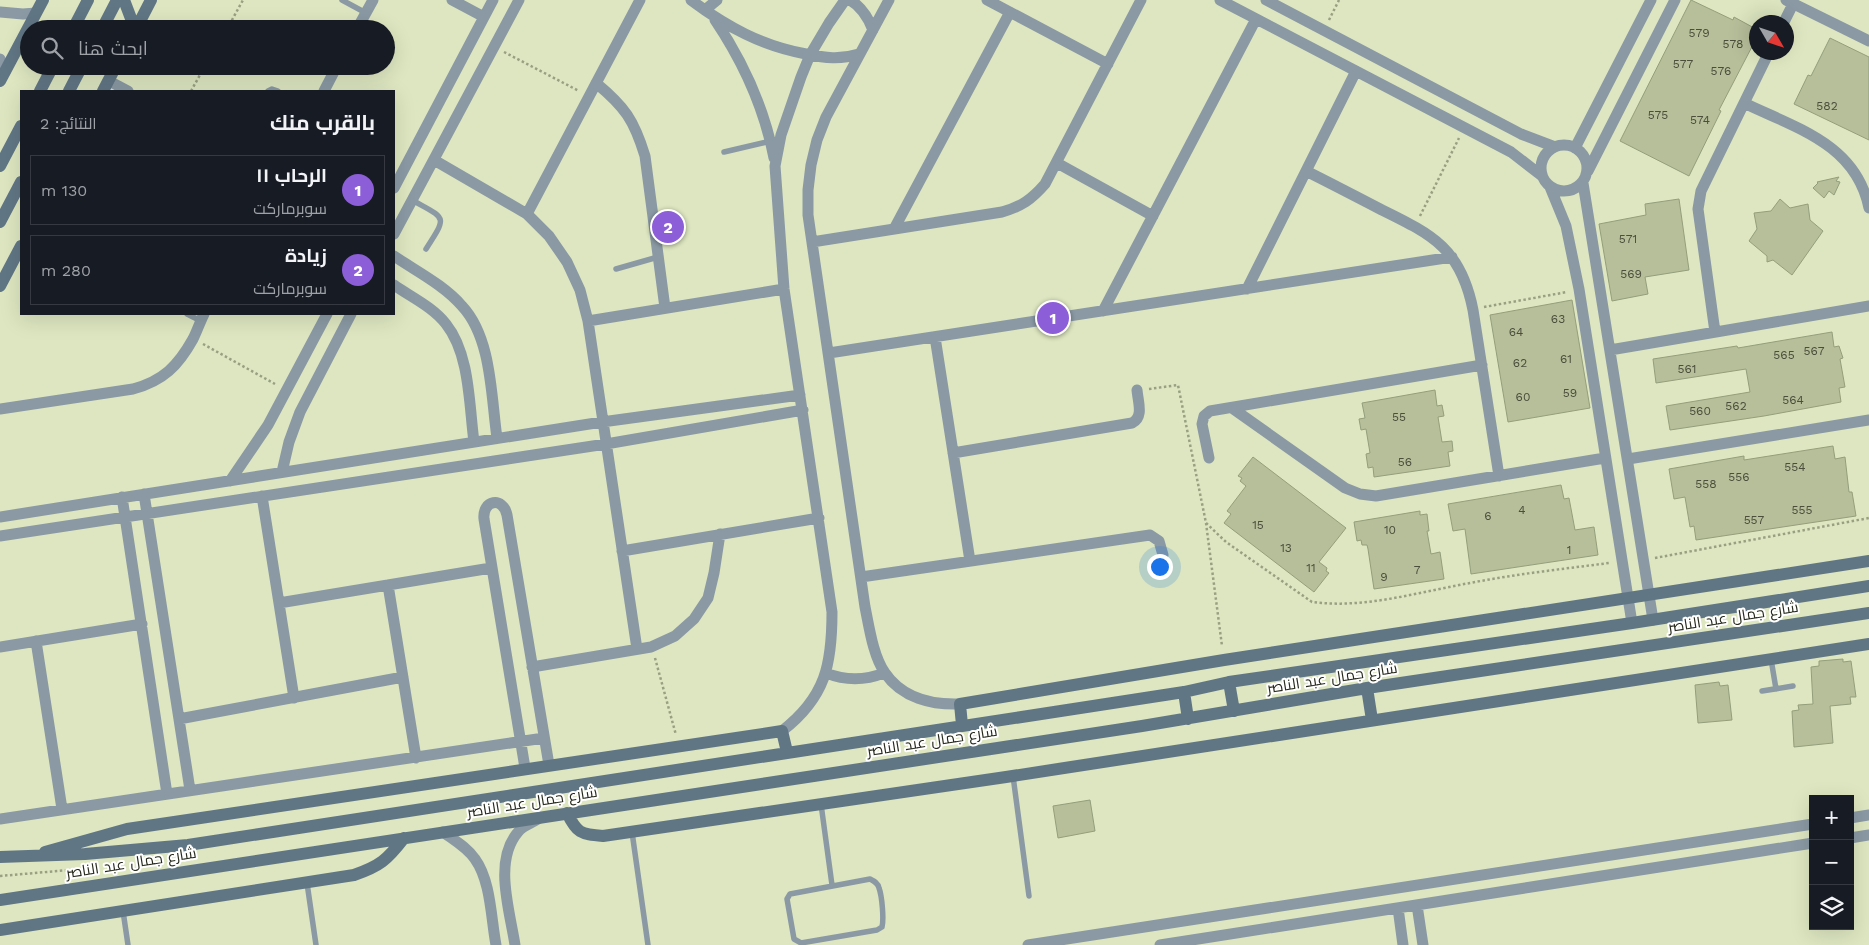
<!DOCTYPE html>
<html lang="ar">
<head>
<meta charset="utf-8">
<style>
  :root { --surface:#171b24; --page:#242831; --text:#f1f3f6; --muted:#9ea1a6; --line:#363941; --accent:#8c5ed7 }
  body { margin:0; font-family:"Work Sans",Cairo,sans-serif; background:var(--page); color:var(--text); direction:rtl }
  .controls { position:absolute; right:15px; bottom:15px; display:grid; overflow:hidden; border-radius:0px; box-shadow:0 5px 20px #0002 }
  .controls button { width:45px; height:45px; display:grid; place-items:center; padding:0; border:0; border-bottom:1px solid var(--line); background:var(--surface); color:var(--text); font:25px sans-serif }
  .compass { position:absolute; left:1749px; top:15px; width:45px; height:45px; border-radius:50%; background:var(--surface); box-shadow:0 5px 20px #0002; rotate:129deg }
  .you { position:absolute; left:1159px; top:566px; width:18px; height:18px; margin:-12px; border:4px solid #fff; border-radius:50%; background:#1a73e8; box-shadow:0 0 0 8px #1a73e833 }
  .badge { display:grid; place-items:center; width:32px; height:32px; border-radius:50%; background:var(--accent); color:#fff; font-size:16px; font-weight:700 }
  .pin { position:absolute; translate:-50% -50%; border:2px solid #fff; box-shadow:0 1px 5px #0006 }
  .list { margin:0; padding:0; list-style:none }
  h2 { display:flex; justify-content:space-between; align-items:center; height:65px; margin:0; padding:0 20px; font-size:21px }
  h2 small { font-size:16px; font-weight:400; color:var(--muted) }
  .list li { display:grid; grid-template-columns:32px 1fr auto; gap:15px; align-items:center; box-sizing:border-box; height:70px; margin:0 10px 10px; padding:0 10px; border:1px solid var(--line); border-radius:0px }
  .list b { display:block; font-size:19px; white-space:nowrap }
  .list p { margin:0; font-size:16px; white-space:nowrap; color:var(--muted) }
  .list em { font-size:16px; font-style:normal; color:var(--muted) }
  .icon { flex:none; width:28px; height:28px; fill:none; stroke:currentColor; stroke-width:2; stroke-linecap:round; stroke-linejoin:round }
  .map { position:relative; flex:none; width:1869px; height:945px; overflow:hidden; direction:ltr }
  .search { position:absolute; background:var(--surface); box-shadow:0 5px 20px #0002; left:20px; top:20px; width:375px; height:55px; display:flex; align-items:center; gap:12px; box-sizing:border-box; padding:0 18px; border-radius:28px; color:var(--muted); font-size:19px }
  .panel { position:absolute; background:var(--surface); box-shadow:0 5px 20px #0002; left:20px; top:90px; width:375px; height:225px; border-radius:0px; direction:rtl }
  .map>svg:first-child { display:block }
  .building { fill:#b6be9a; stroke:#959e7a }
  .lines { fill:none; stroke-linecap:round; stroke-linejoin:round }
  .path { stroke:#99a082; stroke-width:2.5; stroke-dasharray:2.5 2.5; stroke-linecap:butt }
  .lane { stroke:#8a99a4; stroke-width:5.5 }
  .street { stroke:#8a99a4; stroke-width:11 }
  .secondary { stroke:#617685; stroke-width:12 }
  .labels { text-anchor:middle; stroke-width:4; stroke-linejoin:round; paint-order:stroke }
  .number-label { font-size:12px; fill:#4a4e3b }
  .street-label { font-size:15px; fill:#26291b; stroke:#fff }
</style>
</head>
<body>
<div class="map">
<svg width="1869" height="945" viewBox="0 0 1869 945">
  <rect width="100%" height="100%" fill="#dde6c0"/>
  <path class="building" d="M1691,0L1733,20L1734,17L1756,29V39L1719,110L1721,111L1689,176L1620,141Z
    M1830,38L1869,57V140L1794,104L1808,75L1811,76Z
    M1839,177L1836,181L1840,182L1834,195L1829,191L1824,198L1813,188L1818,183L1817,182Z
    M1679,199L1689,270L1645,277L1648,294L1612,301L1599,224L1646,215L1645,204Z
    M1780,199L1790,208L1808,204L1810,220L1823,231L1792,275L1773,260L1767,262V256L1749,241L1757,229L1754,213L1771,211Z
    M1572,300L1590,408L1508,422L1490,315Z
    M1832,332L1834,347L1839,346L1843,358L1840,359L1845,387L1839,388L1841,402L1764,416L1670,430L1666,406L1750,392L1746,369L1656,383L1653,359L1737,346L1738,348Z
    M1435,390L1437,406L1442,405L1444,416L1438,417L1442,442L1452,441L1453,451L1448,452L1450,466L1374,477L1373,467L1368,468L1366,454L1370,453L1366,429L1361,430L1359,419L1365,418L1362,403Z
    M1833,446L1835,459L1845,457L1849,492H1852L1856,516L1696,540L1694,526L1690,527L1685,497L1674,499L1669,469L1744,456V460Z
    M1253,457L1346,528L1319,562L1327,568L1326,571L1329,573L1314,592L1224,523L1231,514L1227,511L1246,486L1240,481L1242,478L1238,476Z
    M1561,485L1564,499L1569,498L1575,530L1594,527L1598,555L1471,574L1465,529L1453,531L1448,504Z
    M1420,511V515L1427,514L1429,531H1427L1431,554L1440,552L1444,579L1374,589L1368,549L1367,545H1362L1361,540L1357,541L1354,522Z
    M1843,659V662L1851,661L1856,697H1850L1851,704L1830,706L1833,743L1794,747L1792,711L1799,710L1798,705L1813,704L1811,667L1819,666V661Z
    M1719,682L1720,686L1728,685L1732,720L1698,723L1695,685Z
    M1090,800L1095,831L1058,838L1053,806Z"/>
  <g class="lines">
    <path class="path" d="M1329,20L1339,0
      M227,29L243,0
      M504,52L579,91
      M191,91L205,66
      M1420,216L1459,138
      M1484,307L1567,292
      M203,344L275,384
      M1149,389L1178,385L1206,523L1222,646
      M1206,523L1226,542L1312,602C1365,609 1418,592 1470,583C1516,574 1563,569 1609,563
      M1655,558L1869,518
      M655,658L676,735
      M0,876L81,869"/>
    <path class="lane" d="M342,0L366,13
      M268,91L272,89L278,91
      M724,152L771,141
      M412,200C446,219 448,215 426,249
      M616,269L658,257
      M187,314L201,321
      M1771,659L1776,689
      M1762,691L1793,686
      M1013,776L1029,896
      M821,804L832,885
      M632,832L648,945
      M870,879C874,881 878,883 879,888C882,896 884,919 882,927L877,930L801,943L794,939L787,899L790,894Z
      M307,883L316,945
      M123,911L128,945"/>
    <path class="street" d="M452,0L484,17
      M691,0C727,27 762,46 806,54C825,58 840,60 859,54
      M850,0C862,7 868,17 873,30
      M889,0L826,117L817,140L811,165L808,190V215L865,607C869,626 873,656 885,673C902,698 932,705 960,704
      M987,0L1108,64
      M1220,0L1511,152L1542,176
      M1266,0L1521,134L1555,147
      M1786,0L1869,41
      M705,10L717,0
      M0,12L23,14L36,13
      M715,20C744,63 764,107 774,158
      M1784,22L1793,4
      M357,29L373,0
      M0,59L5,72
      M109,81L128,91
      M596,83C625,107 634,120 645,156L665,308
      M324,91L337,66
      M1744,103C1796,128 1856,144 1869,208
      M1541 168a23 23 0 1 1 46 0a23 23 0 1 1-46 0Z
      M1575,148L1651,0
      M434,160L527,214L549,236L567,262L580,290L588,321L637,649
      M1057,163L1153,216
      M1306,171C1332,184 1357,197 1382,210C1433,235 1461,249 1473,310L1499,476
      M1588,171L1675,0
      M1583,183L1653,620
      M1550,187L1566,226L1579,289L1632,623
      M394,188L493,0
      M527,214L640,0
      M894,229L1010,12
      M394,234L519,0
      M812,242L1002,212C1022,206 1031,200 1045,184L1141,0
      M394,256C416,271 444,285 462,306C492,338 491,397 497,438
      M394,285C411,297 433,307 446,324C470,354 469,405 474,442
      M1247,289L1356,71
      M1103,311L1256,19
      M588,321L784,289
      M1715,332L1698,209L1701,191L1769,52
      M935,337L970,561
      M1610,350L1869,306
      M829,353L1452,257
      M1232,408L1345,488L1360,494L1376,496L1605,458
      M0,409L133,389C163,381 178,366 193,339C197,331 200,322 204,314
      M953,453L1132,423C1144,417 1138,402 1137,390
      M1209,458L1202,424L1204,416L1210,411L1482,365
      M1628,459L1869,420
      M282,472L289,442L300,412L351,314
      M230,481L268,425L327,314
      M144,494L190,790
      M262,496L294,698
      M122,497L167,794
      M0,517L602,422L800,395
      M0,536L606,444L803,410
      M622,551L819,518
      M861,577L1150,535L1159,541L1163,555
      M388,585L416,758
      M279,603L491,568
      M36,641L62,809
      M0,647L142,624
      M532,667L651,647L675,636L694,619L708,598L714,573L720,534
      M826,673C846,681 864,681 884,673
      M179,719L403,677
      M782,731C826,697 832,664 832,612L784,289L775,166L781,135L801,77L810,55L829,23L845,0
      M525,768L484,519C482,500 503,496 507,515L549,765
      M1850,818L1869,815
      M0,819L544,738
      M443,832C454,840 467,847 475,859C491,881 491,919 496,945
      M1850,838L1869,835
      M1417,905L1423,945
      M1398,908L1403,945
      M515,945C510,911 493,861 518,832C522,826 532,823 538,819
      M1028,945L1813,824
      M1160,945L1813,843"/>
    <path class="secondary" d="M124,0L135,29
      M73,29L88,0
      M102,29L117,0
      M136,29L151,0
      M0,81L43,0
      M40,91L53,66
      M69,91L82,66
      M103,91L116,66
      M0,166L21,126
      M0,222L21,182
      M0,286L21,246
      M1229,682L1234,711
      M1367,688L1372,720
      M1184,692L1188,719
      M962,725L960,704L1224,660L1869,561
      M567,813C577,833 580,834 603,836L1006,777L1869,644
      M45,852L127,829L782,731L787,752
      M0,857L85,854L188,845L1184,692L1229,682L1632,623L1869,586
      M0,900L1142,726L1367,688L1869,613
      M0,930L354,875C380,866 387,860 404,838"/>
  </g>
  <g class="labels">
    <g class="number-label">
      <text x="1699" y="37">579</text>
      <text x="1733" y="48">578</text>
      <text x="1683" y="68">577</text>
      <text x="1721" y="75">576</text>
      <text x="1827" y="110">582</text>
      <text x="1658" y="119">575</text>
      <text x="1700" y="124">574</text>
      <text x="1628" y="243">571</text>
      <text x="1631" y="278">569</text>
      <text x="1558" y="323">63</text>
      <text x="1516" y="336">64</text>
      <text x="1814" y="355">567</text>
      <text x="1784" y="359">565</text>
      <text x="1566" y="363">61</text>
      <text x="1520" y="367">62</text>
      <text x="1687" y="373">561</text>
      <text x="1570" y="397">59</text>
      <text x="1523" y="401">60</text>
      <text x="1793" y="404">564</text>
      <text x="1736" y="410">562</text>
      <text x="1700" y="415">560</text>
      <text x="1399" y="421">55</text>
      <text x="1405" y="466">56</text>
      <text x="1795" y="471">554</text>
      <text x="1739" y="481">556</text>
      <text x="1706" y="488">558</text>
      <text x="1522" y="514">4</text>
      <text x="1802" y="514">555</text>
      <text x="1488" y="520">6</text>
      <text x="1754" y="524">557</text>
      <text x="1258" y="529">15</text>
      <text x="1390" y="534">10</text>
      <text x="1286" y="552">13</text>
      <text x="1569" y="554">1</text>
      <text x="1311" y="572">11</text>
      <text x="1417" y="574">7</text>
      <text x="1384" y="581">9</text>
    </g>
    <g class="street-label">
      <text transform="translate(1733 617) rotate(-9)" y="5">شارع جمال عبد الناصر</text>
      <text transform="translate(1332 678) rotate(-9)" y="5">شارع جمال عبد الناصر</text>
      <text transform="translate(932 741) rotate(-9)" y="5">شارع جمال عبد الناصر</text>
      <text transform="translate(532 802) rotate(-9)" y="5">شارع جمال عبد الناصر</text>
      <text transform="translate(131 863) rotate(-9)" y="5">شارع جمال عبد الناصر</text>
    </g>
  </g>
</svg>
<div class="controls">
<button>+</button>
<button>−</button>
<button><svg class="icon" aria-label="layers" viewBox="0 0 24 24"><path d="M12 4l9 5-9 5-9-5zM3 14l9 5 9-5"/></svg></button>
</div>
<svg class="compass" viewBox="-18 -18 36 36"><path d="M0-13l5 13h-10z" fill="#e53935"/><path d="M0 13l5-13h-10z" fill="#9ea1a6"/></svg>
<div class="you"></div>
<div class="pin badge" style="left:1053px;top:318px">1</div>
<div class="pin badge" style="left:668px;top:227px">2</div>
<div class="search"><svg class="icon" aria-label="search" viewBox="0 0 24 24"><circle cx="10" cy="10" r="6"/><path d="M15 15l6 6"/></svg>ابحث هنا</div>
<section class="panel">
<h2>بالقرب منك<small>النتائج: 2</small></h2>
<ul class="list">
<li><span class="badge">1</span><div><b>الرحاب ١١</b><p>سوبرماركت</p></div><em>130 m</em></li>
<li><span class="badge">2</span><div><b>زيادة</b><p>سوبرماركت</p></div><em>280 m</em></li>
</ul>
</section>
</div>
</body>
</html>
